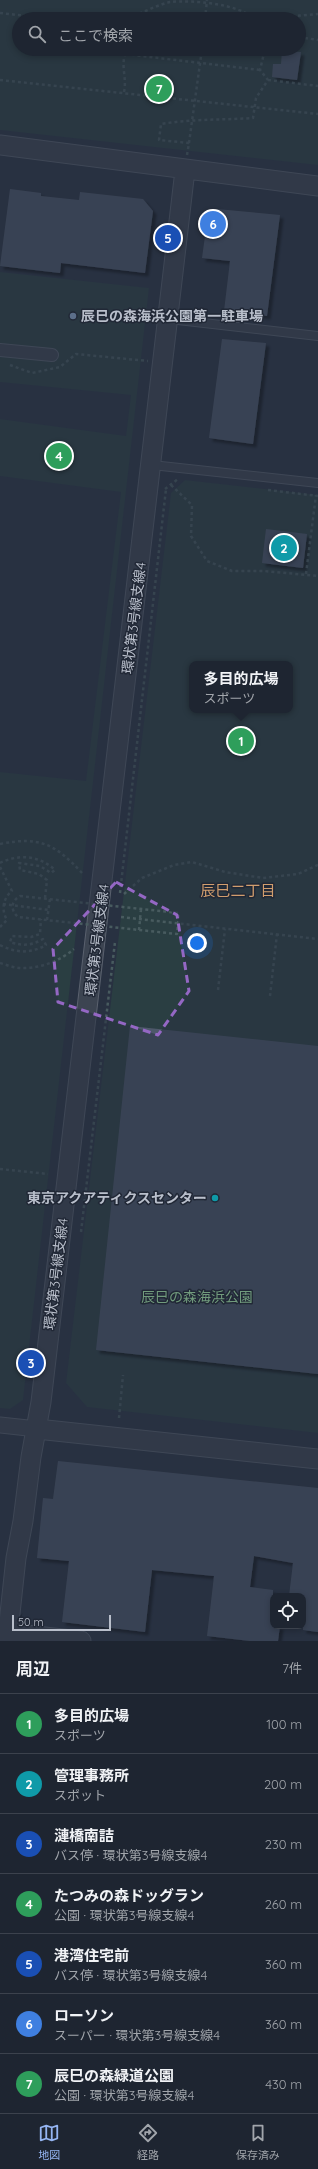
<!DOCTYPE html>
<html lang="ja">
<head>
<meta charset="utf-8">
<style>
  :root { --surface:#1e2531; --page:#2b313d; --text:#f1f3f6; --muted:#a1a5ab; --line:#3c424d; --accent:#95b5f3 }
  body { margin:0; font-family:Quicksand,"Noto Sans JP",sans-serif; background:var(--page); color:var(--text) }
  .controls { position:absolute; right:12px; bottom:12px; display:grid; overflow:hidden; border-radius:8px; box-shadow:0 2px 6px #0003 }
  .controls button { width:36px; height:36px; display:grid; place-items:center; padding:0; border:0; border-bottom:1px solid var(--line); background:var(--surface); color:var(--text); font:20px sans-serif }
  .scale { position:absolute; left:12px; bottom:10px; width:99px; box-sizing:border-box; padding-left:4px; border:2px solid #b9bfcb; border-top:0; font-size:11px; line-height:14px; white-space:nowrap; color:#b9bfcb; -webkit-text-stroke:3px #212836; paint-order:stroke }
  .you { position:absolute; left:197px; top:943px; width:14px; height:14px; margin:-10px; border:3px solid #fff; border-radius:50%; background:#1a73e8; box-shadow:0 0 0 6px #1a73e833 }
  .badge { display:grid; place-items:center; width:26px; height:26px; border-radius:50%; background:var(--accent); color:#fff; font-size:13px; font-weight:700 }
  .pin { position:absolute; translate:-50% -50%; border:2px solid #fff; box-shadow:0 1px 4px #0006 }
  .popup { position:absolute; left:189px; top:661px; width:104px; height:52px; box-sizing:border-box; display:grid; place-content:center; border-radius:8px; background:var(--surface); filter:drop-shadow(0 1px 3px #0005); font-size:13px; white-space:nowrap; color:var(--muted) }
  .popup b { font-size:15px; color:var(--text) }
  .popup::after { content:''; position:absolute; left:50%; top:100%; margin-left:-8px; border:8px solid transparent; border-top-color:var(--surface) }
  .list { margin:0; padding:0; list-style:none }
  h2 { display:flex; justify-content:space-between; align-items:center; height:52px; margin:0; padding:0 16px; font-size:17px }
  h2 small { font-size:13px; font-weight:400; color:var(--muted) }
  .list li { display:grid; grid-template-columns:26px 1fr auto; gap:12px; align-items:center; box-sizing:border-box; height:60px; padding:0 16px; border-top:1px solid var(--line) }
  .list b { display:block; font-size:15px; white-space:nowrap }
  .list p { margin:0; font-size:13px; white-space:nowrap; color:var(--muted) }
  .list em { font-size:13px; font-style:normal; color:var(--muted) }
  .icon { flex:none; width:22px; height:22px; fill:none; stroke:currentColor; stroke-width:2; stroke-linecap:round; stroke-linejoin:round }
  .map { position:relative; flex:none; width:318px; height:1641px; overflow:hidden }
  .search { position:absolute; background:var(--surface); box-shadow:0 2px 6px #0003; left:12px; right:12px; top:12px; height:44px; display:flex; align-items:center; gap:10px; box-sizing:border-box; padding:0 14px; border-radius:22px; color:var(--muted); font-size:15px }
  .sheet { height:472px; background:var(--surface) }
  nav { display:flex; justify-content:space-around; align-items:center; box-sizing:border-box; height:56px; border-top:1px solid var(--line); background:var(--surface); font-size:11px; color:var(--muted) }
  nav a { display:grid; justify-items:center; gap:2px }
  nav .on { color:var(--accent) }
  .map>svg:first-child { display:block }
  .green { fill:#2a3e42; fill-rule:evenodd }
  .building { fill:#4e586a; filter:url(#shadow) }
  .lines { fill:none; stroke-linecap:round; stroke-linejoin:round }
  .service-casing { stroke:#5a616e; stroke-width:10 }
  .pedestrian-casing { stroke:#5a616e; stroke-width:14 }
  .minor-casing { stroke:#5a616e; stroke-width:17 }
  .tertiary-casing { stroke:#5a616e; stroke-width:21 }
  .path { stroke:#485b5f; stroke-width:2.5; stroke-dasharray:3 3; stroke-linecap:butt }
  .service { stroke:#3c4451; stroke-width:8 }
  .pedestrian { stroke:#3c4451; stroke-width:12 }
  .minor { stroke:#3c4451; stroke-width:15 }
  .tertiary { stroke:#3c4451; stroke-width:19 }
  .path-bridge { stroke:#485b5f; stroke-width:2.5; stroke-dasharray:3 3; stroke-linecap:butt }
  .marked { fill:none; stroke:#9467c4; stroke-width:3; stroke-dasharray:8 5; stroke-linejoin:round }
  .service-dot { fill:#5c6f8a; stroke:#212836; stroke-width:1.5 }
  .culture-dot { fill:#0f9aa8; stroke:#212836; stroke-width:1.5 }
  .labels { text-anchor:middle; stroke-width:3; stroke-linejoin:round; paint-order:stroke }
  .poi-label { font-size:14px; font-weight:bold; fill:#b9bfcb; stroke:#212836; text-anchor:start }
  .street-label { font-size:14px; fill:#b9bfcb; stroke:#212836 }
  .park-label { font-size:14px; fill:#719b7d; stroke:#212836 }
  .neighbourhood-label { font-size:15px; fill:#d19e6e; stroke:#212836 }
</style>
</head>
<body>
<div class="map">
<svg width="318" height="1641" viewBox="0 0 318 1641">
  <defs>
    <filter id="shadow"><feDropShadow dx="3.5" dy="3.5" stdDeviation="1" flood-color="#0009"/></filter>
  </defs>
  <rect width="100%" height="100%" fill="#283141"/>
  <path class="green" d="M0,0H318V165L0,130ZM19,19H299V49H19Z
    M0,272L149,288L23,1400L10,1409L0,1408V772L86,781L121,492L0,476V419L126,436L131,395L0,382Z
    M185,480L318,495V1433L87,1407L66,1383L171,493ZM192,664H290V710H192Z"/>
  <path class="building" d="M282,51L301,52L297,80L272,77L273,64H281Z
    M10,189L41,193V196L79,200L80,192L143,199L153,211L145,273L61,263L60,273L0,266Z
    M217,209L280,215L267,316L224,311L230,261L202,258L208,215Z
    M222,339L266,343L253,444L209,438Z
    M266,529L307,534L303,568L262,563Z
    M130,1026L318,1046V1374L96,1350Z
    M58,1461L318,1488V1632L303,1630V1596H289L293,1563L254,1556L250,1587L273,1590V1626H280L278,1641H250L207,1636L214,1576L152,1570L145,1632L62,1622L69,1561L37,1558L43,1498L53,1499Z"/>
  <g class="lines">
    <defs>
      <path id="service" d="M169,319L318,336
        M152,465L318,483"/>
      <path id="pedestrian" d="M0,350L52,355"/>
      <path id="minor" d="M0,1425L37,1429"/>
      <path id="tertiary" d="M0,145L318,186
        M37,1429L318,1459
        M8,1633L81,1641
        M7,1641L16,1558L23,1521L31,1457L41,1402L185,170"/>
    </defs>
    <use href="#service" class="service-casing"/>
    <use href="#pedestrian" class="pedestrian-casing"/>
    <use href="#minor" class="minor-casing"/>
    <use href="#tertiary" class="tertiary-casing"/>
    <path class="path" d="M146,10V19
      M0,13L53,19
      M250,15L281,17L318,14
      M80,19C96,18 117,21 132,16C145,12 157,5 170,2C193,0 236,3 255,19
      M205,19L207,0
      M299,37L318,40
      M123,49L125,54L260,70
      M0,80L318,114
      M268,80L318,86
      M124,92C127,79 121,67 125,54
      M189,143L202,49
      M187,155L189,143L159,140L161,124C191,119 222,120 253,118L256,98L268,80L260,70L265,49
      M10,365L32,373L60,367L76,354L148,361
      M171,485L192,505L191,536L207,561L232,571H264L318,576
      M165,489L178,479
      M268,490L318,496
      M306,574L316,495
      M0,844C40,836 55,844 82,873
      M0,863C18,854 39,855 55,870L51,873L40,866L19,863L20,870L39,874L47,880L45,898
      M0,867L12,891C3,898 1,910 7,920L0,927
      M120,893L166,489
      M124,894L142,878L174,865L192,862L225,872L263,878L298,874L318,865
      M3,904L49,910
      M121,917L318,939
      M47,920L50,899
      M0,945C16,953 30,954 46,945L43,939C31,946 23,946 10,942L12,936L31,937L40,934L41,919
      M0,963C7,965 14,968 21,968C39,969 60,961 74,949
      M218,990L225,929
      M270,996L277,934
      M0,1169L48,1174
      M81,1232L115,942
      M119,1418L123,1375"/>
    <use href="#service" class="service"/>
    <use href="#pedestrian" class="pedestrian"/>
    <use href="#minor" class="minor"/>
    <use href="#tertiary" class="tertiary"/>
    <path class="path-bridge" d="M20,896L179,913L177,934L18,917C10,910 11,901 20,896Z
      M139,930L141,909"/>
  </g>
  <path d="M0 0H318V1641H0ZM116,882L177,915L189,991L158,1035L58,1002L53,949Z" fill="#283141" fill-opacity=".55" fill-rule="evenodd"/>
  <path class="marked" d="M116,882L177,915L189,991L158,1035L58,1002L53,949Z"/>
  <circle class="service-dot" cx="73" cy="316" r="4"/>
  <circle class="culture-dot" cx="215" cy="1198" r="4"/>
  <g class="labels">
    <g class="poi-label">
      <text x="81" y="321">辰巳の森海浜公園第一駐車場</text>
      <text x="207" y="1203" text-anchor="end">東京アクアティクスセンター</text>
    </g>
    <g class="street-label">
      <text transform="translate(134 618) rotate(-83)" y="5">環状第3号線支線4</text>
      <text transform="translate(97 940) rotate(-83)" y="5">環状第3号線支線4</text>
      <text transform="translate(56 1274) rotate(-83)" y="5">環状第3号線支線4</text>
    </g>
    <g class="park-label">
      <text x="197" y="1302">辰巳の森海浜公園</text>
    </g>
    <g class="neighbourhood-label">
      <text x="238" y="896">辰巳二丁目</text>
    </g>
  </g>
</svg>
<div class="controls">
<button><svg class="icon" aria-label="locate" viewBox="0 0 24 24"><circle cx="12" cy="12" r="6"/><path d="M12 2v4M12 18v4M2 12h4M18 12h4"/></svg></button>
</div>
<div class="scale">50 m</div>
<div class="you"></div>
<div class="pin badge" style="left:241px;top:741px;background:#2e9e5b">1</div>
<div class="popup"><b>多目的広場</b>スポーツ</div>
<div class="pin badge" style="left:284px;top:548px;background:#0f9aa8">2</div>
<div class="pin badge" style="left:31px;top:1363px;background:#1a4fb4">3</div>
<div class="pin badge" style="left:59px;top:456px;background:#2e9e5b">4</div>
<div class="pin badge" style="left:168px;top:238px;background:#1a4fb4">5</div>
<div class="pin badge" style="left:213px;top:224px;background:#3f7fe0">6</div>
<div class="pin badge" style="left:159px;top:89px;background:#2e9e5b">7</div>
<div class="search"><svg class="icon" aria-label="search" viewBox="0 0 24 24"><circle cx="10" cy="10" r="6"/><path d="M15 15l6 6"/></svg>ここで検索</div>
</div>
<section class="sheet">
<h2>周辺<small>7件</small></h2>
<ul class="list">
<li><span class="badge" style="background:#2e9e5b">1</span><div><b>多目的広場</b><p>スポーツ</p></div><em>100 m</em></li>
<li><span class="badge" style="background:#0f9aa8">2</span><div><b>管理事務所</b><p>スポット</p></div><em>200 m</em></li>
<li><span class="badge" style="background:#1a4fb4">3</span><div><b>漣橋南詰</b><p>バス停 · 環状第3号線支線4</p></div><em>230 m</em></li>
<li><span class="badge" style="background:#2e9e5b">4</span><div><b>たつみの森ドッグラン</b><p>公園 · 環状第3号線支線4</p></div><em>260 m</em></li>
<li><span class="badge" style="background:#1a4fb4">5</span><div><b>港湾住宅前</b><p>バス停 · 環状第3号線支線4</p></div><em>360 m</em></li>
<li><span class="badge" style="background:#3f7fe0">6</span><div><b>ローソン</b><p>スーパー · 環状第3号線支線4</p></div><em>360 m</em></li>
<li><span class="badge" style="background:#2e9e5b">7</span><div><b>辰巳の森緑道公園</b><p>公園 · 環状第3号線支線4</p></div><em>430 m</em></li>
</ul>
</section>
<nav>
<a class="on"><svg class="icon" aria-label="map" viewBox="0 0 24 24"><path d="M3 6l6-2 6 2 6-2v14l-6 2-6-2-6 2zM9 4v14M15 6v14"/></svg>地図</a>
<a><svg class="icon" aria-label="directions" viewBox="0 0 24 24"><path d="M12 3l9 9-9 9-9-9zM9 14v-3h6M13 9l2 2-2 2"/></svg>経路</a>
<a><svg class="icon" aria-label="saved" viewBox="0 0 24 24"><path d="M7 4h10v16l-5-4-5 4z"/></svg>保存済み</a>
</nav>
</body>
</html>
